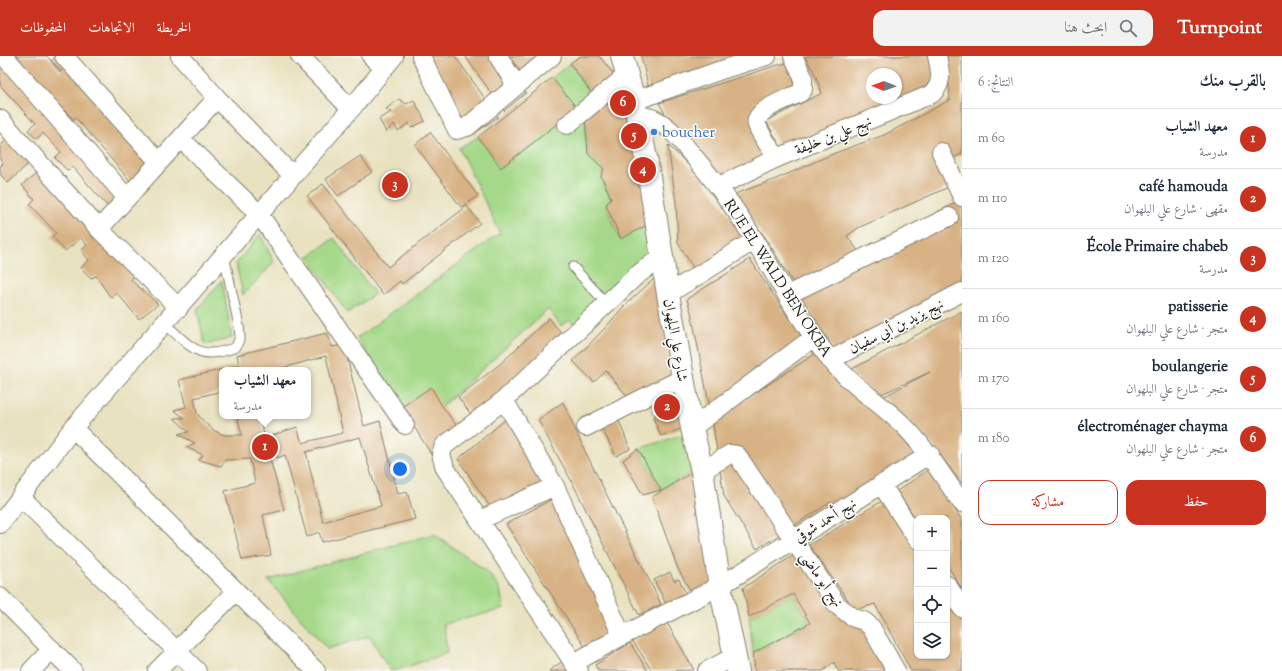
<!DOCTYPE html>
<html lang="ar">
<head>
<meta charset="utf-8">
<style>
  :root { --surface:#fff; --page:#f2f2f3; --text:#1f2937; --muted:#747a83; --line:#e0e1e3; --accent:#c8321e }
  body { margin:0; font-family:"Sorts Mill Goudy",Amiri,serif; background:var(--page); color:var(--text); direction:rtl }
  .controls { position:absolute; right:12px; bottom:12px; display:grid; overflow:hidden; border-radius:8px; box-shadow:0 1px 3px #0004 }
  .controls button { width:36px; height:36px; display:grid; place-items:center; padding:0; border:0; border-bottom:1px solid var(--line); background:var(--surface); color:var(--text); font:20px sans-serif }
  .compass { position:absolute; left:866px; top:12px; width:36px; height:36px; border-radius:50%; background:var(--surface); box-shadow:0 1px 3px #0004; rotate:271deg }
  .you { position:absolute; left:400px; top:413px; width:14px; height:14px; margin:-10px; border:3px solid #fff; border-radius:50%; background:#1a73e8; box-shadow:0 0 0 6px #1a73e833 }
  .badge { display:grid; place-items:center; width:26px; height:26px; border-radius:50%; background:var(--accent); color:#fff; font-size:13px; font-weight:700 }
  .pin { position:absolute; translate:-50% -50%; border:2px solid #fff; box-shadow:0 1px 4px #0006 }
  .popup { position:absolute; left:219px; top:311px; width:92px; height:52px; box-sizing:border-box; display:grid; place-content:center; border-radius:8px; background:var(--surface); filter:drop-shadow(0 1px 3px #0005); font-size:13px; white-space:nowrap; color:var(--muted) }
  .popup b { font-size:15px; color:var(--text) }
  .popup::after { content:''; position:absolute; left:50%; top:100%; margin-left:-8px; border:8px solid transparent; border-top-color:var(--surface) }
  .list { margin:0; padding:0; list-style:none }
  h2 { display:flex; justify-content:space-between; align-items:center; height:52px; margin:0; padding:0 16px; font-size:17px }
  h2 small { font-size:13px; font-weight:400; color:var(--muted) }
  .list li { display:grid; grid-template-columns:26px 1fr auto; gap:12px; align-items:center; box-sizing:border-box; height:60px; padding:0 16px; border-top:1px solid var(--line) }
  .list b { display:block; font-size:15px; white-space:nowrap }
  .list p { margin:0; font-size:13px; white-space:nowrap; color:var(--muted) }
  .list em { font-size:13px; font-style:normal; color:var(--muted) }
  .actions { display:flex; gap:8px; padding:12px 16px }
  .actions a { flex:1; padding:9px 0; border:1px solid var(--accent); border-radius:12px; text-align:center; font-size:14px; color:var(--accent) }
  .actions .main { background:var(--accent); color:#fff }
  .icon { flex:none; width:22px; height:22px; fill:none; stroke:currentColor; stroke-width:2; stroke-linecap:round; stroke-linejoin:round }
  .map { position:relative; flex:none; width:962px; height:615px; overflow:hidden; direction:ltr }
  header { display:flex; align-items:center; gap:24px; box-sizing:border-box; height:56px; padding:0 20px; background:var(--accent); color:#fff }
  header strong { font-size:19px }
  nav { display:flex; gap:22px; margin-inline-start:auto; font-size:14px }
  .search { width:280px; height:36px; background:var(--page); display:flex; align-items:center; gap:10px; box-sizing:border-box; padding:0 14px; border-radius:12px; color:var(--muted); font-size:15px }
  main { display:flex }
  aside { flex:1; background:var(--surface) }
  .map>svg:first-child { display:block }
  .green { fill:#a5d989; stroke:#607a52 }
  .building { fill:#d8b284; fill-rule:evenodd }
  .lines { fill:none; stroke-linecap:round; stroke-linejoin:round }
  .service-casing { stroke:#827f6e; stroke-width:11 }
  .minor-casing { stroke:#827f6e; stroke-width:20 }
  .tertiary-casing { stroke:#827f6e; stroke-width:24 }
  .service { stroke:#fff; stroke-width:9 }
  .minor { stroke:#fff; stroke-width:18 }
  .tertiary { stroke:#fff; stroke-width:22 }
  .shop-dot { fill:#3f7fe0; stroke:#fdfcf7; stroke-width:1.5 }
  .labels { text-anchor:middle; stroke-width:3; stroke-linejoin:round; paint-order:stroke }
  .shop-label { font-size:15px; fill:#366cbe; stroke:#fdfcf7; text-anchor:start }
  .street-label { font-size:15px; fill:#1c1c1c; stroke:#fdfcf7 }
</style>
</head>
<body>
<header>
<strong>Turnpoint</strong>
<div class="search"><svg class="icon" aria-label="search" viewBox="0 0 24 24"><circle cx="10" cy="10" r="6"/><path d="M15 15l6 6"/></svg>ابحث هنا</div>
<nav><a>الخريطة</a><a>الاتجاهات</a><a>المحفوظات</a></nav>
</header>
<main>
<aside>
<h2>بالقرب منك<small>النتائج: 6</small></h2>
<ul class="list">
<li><span class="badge">1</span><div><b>معهد الشياب</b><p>مدرسة</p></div><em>60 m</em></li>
<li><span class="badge">2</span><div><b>café hamouda</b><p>مقهى · شارع علي البلهوان</p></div><em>110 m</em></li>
<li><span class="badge">3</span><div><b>École Primaire chabeb</b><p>مدرسة</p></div><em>120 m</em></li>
<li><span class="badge">4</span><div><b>patisserie</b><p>متجر · شارع علي البلهوان</p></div><em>160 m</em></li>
<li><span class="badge">5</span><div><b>boulangerie</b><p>متجر · شارع علي البلهوان</p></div><em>170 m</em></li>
<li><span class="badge">6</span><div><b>électroménager chayma</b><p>متجر · شارع علي البلهوان</p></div><em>180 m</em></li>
</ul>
<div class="actions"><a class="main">حفظ</a><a>مشاركة</a></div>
</aside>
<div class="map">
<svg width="962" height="615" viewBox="0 0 962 615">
  <rect width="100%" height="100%" fill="#fdfcf7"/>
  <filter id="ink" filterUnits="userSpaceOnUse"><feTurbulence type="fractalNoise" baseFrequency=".025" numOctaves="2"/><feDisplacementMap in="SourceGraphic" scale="8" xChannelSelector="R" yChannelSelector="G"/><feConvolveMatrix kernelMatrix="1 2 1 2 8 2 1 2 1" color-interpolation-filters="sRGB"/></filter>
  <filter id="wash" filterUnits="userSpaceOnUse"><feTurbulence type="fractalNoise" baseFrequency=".012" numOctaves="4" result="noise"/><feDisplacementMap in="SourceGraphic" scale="16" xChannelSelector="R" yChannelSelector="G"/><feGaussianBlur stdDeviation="0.9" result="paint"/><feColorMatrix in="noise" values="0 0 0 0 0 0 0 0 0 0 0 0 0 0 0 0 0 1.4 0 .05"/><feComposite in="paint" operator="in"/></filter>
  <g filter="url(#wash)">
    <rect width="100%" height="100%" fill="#e9e2c1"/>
    <path class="green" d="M570,7L593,41L585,62L588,98L604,113L601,121L611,142L606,149L620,183L649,168L654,201L577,273L570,264L561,270L548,253L442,350L402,351L357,282L500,177L459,92L478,81L501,112L576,52L552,22Z
      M260,178L274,206L243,239L236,208Z
      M334,182L375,238L347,257L308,201Z
      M222,224L232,282L205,289L197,254Z
      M687,377L699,412L661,434L638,393Z
      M434,478L488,516L500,533L504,553L444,568L447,597L395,615H390L370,580L327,593L268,524Z
      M793,538L810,567L753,597L749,561Z"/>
    <g id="blocks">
      <path class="building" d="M0,0L131,145L114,158L73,111L67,114L55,102L61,96L43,77L36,83L28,74L35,68L0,29Z
        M16,0H47L51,5L60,16L62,15L51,5L56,0L165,109L138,134L75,61L74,64L42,32Z
        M427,0H455L498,61L473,78L458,56Z
        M465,0H498L526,37L504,55Z
        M509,0H543L530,28Z
        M580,0H599L616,21L635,94L649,168L621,183L606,149L611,142L601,120L604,113L588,98L585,61L593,40L570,7Z
        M641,0H768L650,37Z
        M808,0H933L935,38L787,102L766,65L822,37L814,16L805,1ZM872,18H896V42H872Z
        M947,0H962V98L942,107L951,130L893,156L858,172L847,180L864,203L933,159L960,144L962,149V242L841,305L765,181L732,139L776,123L835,97L884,79L950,44Z
        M797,5L809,31L753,61L777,105L718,126L680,84L659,47L778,9Z
        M552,22L577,52L501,112L478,81Z
        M399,43L406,48L414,44L425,65L411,72L409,67L398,75L394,68L386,76L379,63L391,56L386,53Z
        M430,76L478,140L461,151L415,89Z
        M10,81L32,104L8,127L0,118V110L3,108L0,103V90Z
        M668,89L702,122L751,188L699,221L678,187L676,147Z
        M360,100L372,116L338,140L326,123Z
        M42,112L96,174L91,179L94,183L99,180L135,218L131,224L158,248L139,263L116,236L111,242L96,220L91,222L81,212L89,204L81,195L87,189L81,182L65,195L52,180L56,177L29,148L34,143L22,129Z
        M323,128L388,211L467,150L480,167L402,228L400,225L383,239L307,140Z
        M750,203L789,263L795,258L812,285L710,353L691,256L687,243Z
        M655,222L684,372L661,380L653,362L657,357L652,344L633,347L606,315L594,326L573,305L605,272L624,250Z
        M962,255V428L932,388L883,341L930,316L875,341L850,314Z
        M549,262L569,286L477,366L458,341L500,308Z
        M327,277L332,291L344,289L364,370L380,365L398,438L407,436L415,463L322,486L319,476L307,481L285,399L277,402L273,388L268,390L269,399L284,454L263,459L271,499L242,504L225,435L255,427L250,403L225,404L221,410L199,404L203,399L186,391L195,387L178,378L189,376L174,362H185L174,354L186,351L179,324L239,309L237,299ZM326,300L343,377L302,387L297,371L265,382L259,360H237L242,379H224L213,374L203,365L197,357L194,342L222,335V314H275ZM360,381L381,450L323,466L306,396Z
        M818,296L836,324L863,347L892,368L929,402L837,457L831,446L757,493L724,440L713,369L726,356Z
        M431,331L442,350L462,377L434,403L402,351Z
        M563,346L584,393L661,548L639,559L572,426L538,364Z
        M511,359L549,430L495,458L458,403Z
        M617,360L630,393L616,400L600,369Z
        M638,393L661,434L643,439L623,404Z
        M699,412L713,530L694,541L678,513L652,441Z
        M928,414L962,464V533L947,509V462H917V464L897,435Z
        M556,441L625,581L591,600L506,468Z
        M887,442L917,489V600H947V535L962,560V615H911L875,548L855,554L809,489Z
        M803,493L836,551L871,572L894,615H838L834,606L823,615H755L753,597L810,567L793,538L749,561L743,532Z
        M670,516L674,525L679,523L689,544L669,554L654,524Z
        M666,565L694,614L652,615L633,585Z
        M630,587L648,615H599L595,609Z
        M565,603L574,615H549Z"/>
    </g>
  </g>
  <g filter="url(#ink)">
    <use href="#blocks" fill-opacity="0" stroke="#827f6e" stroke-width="1"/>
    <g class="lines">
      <defs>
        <path id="service" d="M573,211L606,247
          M165,268C192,291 198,306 236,291L240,281L239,270L224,199"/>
        <path id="minor" d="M4,0L127,142
          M64,0L159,106
          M180,0L217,42L292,119
          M300,0L351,53
          M371,0L384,13
          M421,0L457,74L467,71L552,0
          M498,0L516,29
          M634,45L721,14L767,0
          M636,59C643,60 650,61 656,64C672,72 684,89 695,102C717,128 738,156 755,185C779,225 801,267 830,303C852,331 880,346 904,370C927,393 943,421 962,447
          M0,63L99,173L179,252
          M567,69L627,19
          M181,83L259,158L405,369
          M941,96L962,141
          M777,102C770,91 761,80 757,69C752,54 790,42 800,37L803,34V21L793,0
          M719,130L777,102L932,38C944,26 940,15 937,0
          M99,173L217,42
          M668,238L755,184
          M787,239L949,161
          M830,304L962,236
          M586,371L683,322
          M73,372L316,615
          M692,372L814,281
          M702,415L730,398L737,399L837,549L854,562L864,565L871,571L896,615
          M881,428L917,483
          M555,430L622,580L574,607
          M21,441L197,615
          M480,464L555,430L504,344
          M0,468L73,372L351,53L394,0
          M947,529L962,552
          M0,541L73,615
          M622,580L720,530L930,398
          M31,615L52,593
          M157,615L236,535
          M579,615L445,412L441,398L444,390L504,344L636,220L661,201
          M707,615L735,600"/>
        <path id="tertiary" d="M622,0L634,45L646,102L668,238L692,372L702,415L720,530L738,615"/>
      </defs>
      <use href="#service" class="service-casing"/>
      <use href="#minor" class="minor-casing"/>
      <use href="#tertiary" class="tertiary-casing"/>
      <use href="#service" class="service"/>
      <use href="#minor" class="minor"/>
      <use href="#tertiary" class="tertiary"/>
    </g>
  </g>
  <circle class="shop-dot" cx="654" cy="76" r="4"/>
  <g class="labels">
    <g class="shop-label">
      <text x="662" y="81">boucher</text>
    </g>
    <g class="street-label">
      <text transform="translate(833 79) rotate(-22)" y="5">نهج علي بن خليفة</text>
      <text transform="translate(778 222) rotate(57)" y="5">RUE EL WALD BEN OKBA</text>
      <text transform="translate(896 270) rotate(-27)" y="5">نهج يزيد بن أبي سفيان</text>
      <text transform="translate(676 284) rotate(80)" y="5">شارع علي البلهوان</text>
      <text transform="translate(825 464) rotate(-32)" y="5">نهج أحمد شوقي</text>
      <text transform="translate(822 523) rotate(55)" y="5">نهج أبو ماضي</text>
    </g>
  </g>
</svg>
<div class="controls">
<button>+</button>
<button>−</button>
<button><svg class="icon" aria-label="locate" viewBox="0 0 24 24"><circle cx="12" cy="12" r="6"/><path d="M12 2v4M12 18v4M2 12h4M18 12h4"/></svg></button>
<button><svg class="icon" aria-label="layers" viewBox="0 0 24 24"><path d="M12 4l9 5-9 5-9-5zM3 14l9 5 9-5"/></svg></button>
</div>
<svg class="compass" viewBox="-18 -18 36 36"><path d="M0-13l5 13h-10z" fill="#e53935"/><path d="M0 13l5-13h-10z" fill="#747a83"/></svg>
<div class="you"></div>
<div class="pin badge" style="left:265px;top:391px">1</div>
<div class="popup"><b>معهد الشياب</b>مدرسة</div>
<div class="pin badge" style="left:667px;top:351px">2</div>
<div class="pin badge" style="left:395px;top:129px">3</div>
<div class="pin badge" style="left:643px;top:114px">4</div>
<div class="pin badge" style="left:634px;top:80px">5</div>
<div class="pin badge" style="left:623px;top:47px">6</div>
</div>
</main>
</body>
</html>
